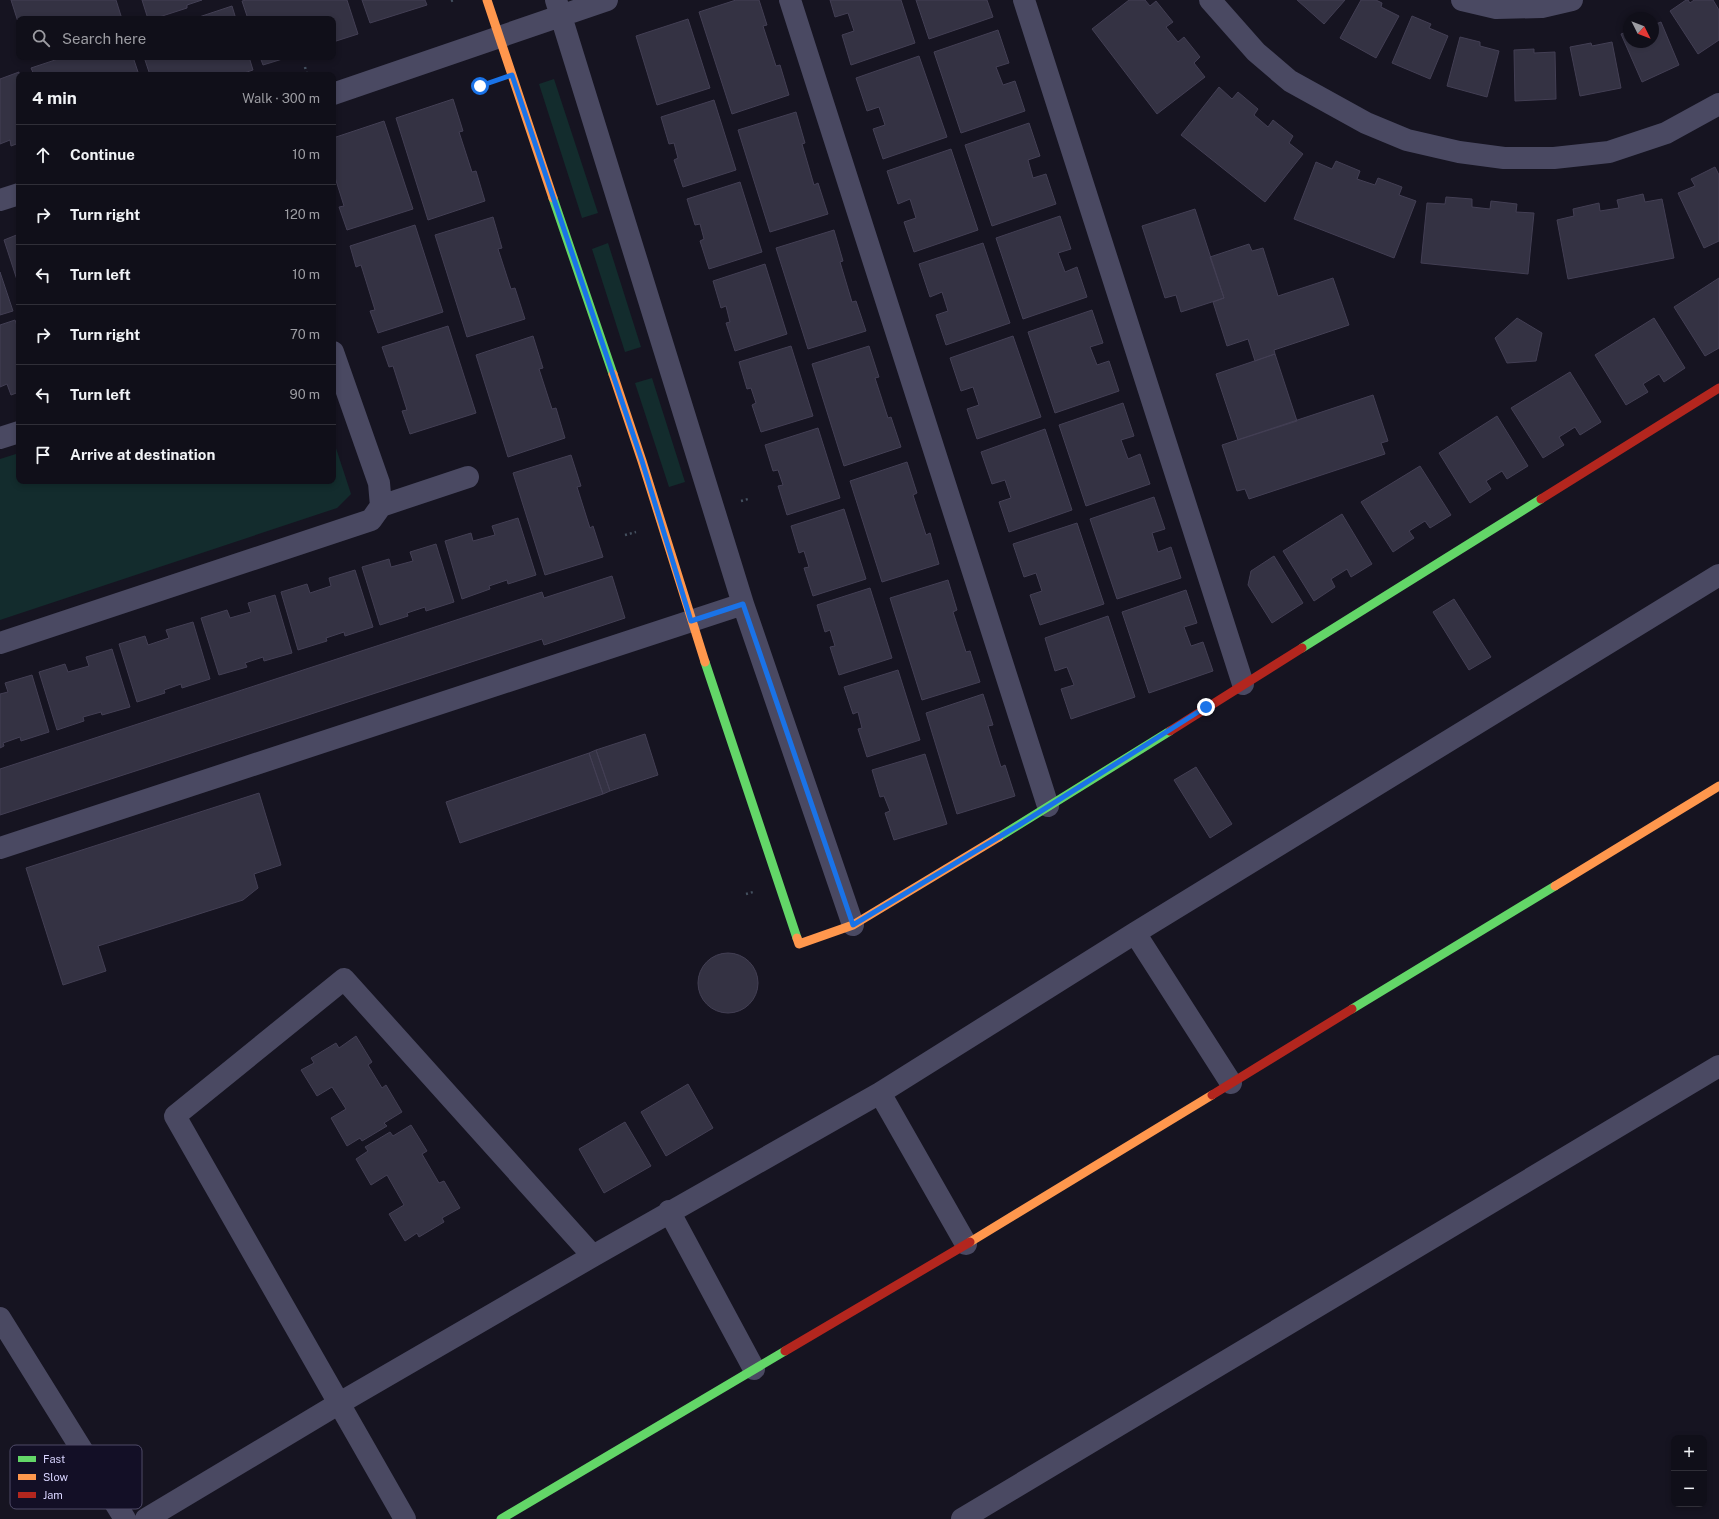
<!DOCTYPE html>
<html lang="en">
<head>
<meta charset="utf-8">
<style>
  :root { --surface:#100f19; --page:#1e1d26; --text:#f1f3f6; --muted:#9c9ca2; --line:#302f38 }
  body { margin:0; font-family:"Public Sans",sans-serif; background:var(--page); color:var(--text) }
  .controls { position:absolute; right:12px; bottom:12px; display:grid; overflow:hidden; border-radius:8px; box-shadow:0 2px 6px #0003 }
  .controls button { width:36px; height:36px; display:grid; place-items:center; padding:0; border:0; border-bottom:1px solid var(--line); background:var(--surface); color:var(--text); font:20px sans-serif }
  .compass { position:absolute; left:1623px; top:12px; width:36px; height:36px; border-radius:50%; background:var(--surface); box-shadow:0 2px 6px #0003; rotate:132deg }
  .stop { position:absolute; width:12px; height:12px; margin:-9px; border:3px solid #1a73e8; border-radius:50%; background:#fff }
  .stop.end { background:#1a73e8; border-color:#fff; box-shadow:0 1px 4px #0008 }
  .list { margin:0; padding:0; list-style:none }
  h2 { display:flex; justify-content:space-between; align-items:center; height:52px; margin:0; padding:0 16px; font-size:17px }
  h2 small { font-size:13px; font-weight:400; color:var(--muted) }
  .list li { display:grid; grid-template-columns:26px 1fr auto; gap:12px; align-items:center; box-sizing:border-box; height:60px; padding:0 16px; border-top:1px solid var(--line) }
  .list b { display:block; font-size:15px; white-space:nowrap }
  .list em { font-size:13px; font-style:normal; color:var(--muted) }
  .icon { flex:none; width:22px; height:22px; fill:none; stroke:currentColor; stroke-width:2; stroke-linecap:round; stroke-linejoin:round }
  .map { position:relative; flex:none; width:1719px; height:1519px; overflow:hidden }
  .search { position:absolute; background:var(--surface); box-shadow:0 2px 6px #0003; left:16px; top:16px; width:320px; height:44px; display:flex; align-items:center; gap:10px; box-sizing:border-box; padding:0 14px; border-radius:8px; color:var(--muted); font-size:15px }
  .panel { position:absolute; background:var(--surface); box-shadow:0 2px 6px #0003; left:16px; top:72px; width:320px; height:412px; border-radius:8px }
  .map>svg:first-child { display:block }
  .green { fill:#132c2d }
  .building { fill:#343243; stroke:#433f54 }
  .lines { fill:none; stroke-linecap:round; stroke-linejoin:round }
  .path { stroke:#44505f; stroke-width:2.5; stroke-dasharray:2 3; stroke-linecap:butt }
  .street { stroke:#4a4962; stroke-width:22 }
  .fast { stroke:#63d668; stroke-width:9 }
  .slow { stroke:#ff974d; stroke-width:9 }
  .jam { stroke:#b3261e; stroke-width:9 }
  .route { stroke:#1a73e8; stroke-width:5 }
  .key { fill:#130f26; stroke:#4e4a67; stroke-width:1 }
  .key-label { font-size:11px; fill:#d9d4ff }
</style>
</head>
<body>
<div class="map">
<svg width="1719" height="1519" viewBox="0 0 1719 1519">
  <rect width="100%" height="100%" fill="#161421"/>
  <path class="green" d="M554,79L598,213L582,218L539,84Z
    M608,243L641,347L625,352L592,249Z
    M652,378L685,482L669,487L635,383Z
    M333,439L351,494L337,508L0,620V459L19,453V481H333Z"/>
  <path class="building" d="M11,0H116L122,19H19V25Z
    M142,0H202L187,5V8L153,19H148Z
    M246,0H347L358,34L333,42V19H248L242,1Z
    M362,0H425L427,5L370,23Z
    M736,0H759L767,25L763,26L776,66L780,65L789,95L732,114L699,12Z
    M830,0H901L915,43L851,65L842,35L854,31L848,13L835,17Z
    M916,0H987L993,17L929,39Z
    M1129,0H1145L1150,6L1156,1L1173,22L1166,27L1178,42L1184,37L1200,57L1194,63L1205,77L1157,114L1092,29Z
    M1297,0H1345L1324,24Z
    M1361,0H1376L1382,3L1381,7L1399,16L1376,58L1340,38Z
    M1686,0H1688L1690,3L1694,0H1713L1719,10V40L1698,54L1670,11Z
    M232,6L236,19H193Z
    M1412,16L1431,24L1429,28L1448,36L1430,79L1392,63Z
    M688,19L710,88L657,105L636,36Z
    M1661,22L1679,65L1642,82L1621,34L1629,31V42H1653V25Z
    M998,30L1009,63L996,67L1003,85L1015,81L1025,111L961,133L934,52Z
    M1460,37L1480,42V46L1499,51L1487,97L1447,86Z
    M1612,42L1621,88L1580,96L1570,47L1591,43L1592,46Z
    M1534,49V53L1555,52L1556,99L1515,101L1514,50Z
    M919,56L947,137L883,159L873,129L885,125L879,107L867,111L856,78Z
    M64,57H133L139,75H34L31,68Z
    M144,57H249L253,70L238,75L223,74L150,75Z
    M260,57H289L263,65Z
    M19,72V143L11,146L10,140L0,144V79Z
    M1219,87L1232,99L1238,92L1258,109L1254,115L1268,127L1273,120L1293,136L1289,143L1303,154L1265,202L1181,135Z
    M453,99L463,131L459,132L472,172L476,171L485,201L428,220L396,118Z
    M714,100L736,170L683,187L674,160L678,158L674,143L669,144L661,117Z
    M796,112L805,143L802,144L814,185L818,183L828,214L770,232L738,130Z
    M384,121L413,209L347,230L339,207L344,206L333,171V138Z
    M1029,123L1040,156L1028,160L1033,178L1046,174L1056,204L992,226L965,145Z
    M951,149L978,230L914,252L904,222L916,218L910,199L898,204L887,171Z
    M1336,161L1360,171L1357,179L1375,185L1378,178L1402,187L1399,195L1416,201L1394,258L1294,219L1316,162L1332,169Z
    M1715,167L1719,175V241L1704,248L1678,193L1695,186L1691,179Z
    M740,182L762,252L709,269L700,241L704,239L700,224L695,225L687,199Z
    M1643,194L1645,202L1662,199L1674,258L1568,279L1557,220L1574,216L1573,209L1599,203L1600,211L1619,208L1617,200Z
    M1446,197L1472,199V207L1490,209L1491,201L1517,204L1516,212L1534,213L1528,274L1421,263L1427,203L1445,204Z
    M1195,209L1224,298L1181,312L1176,295L1165,298L1142,226Z
    M1060,216L1071,249L1058,253L1065,272L1077,267L1087,297L1023,319L996,238Z
    M493,217L502,248L498,249L511,289L515,288L525,319L467,337L435,235Z
    M415,225L443,312L378,333L370,311L375,310L361,265L356,267L350,246Z
    M834,230L843,261L840,262L852,302L856,301L866,331L808,349L776,248Z
    M19,234V286L4,240Z
    M983,243L1010,323L946,345L936,315L948,311L942,292L930,297L919,264Z
    M1249,244L1252,251L1263,248L1278,296L1333,278L1349,325L1274,350L1275,354L1255,361L1248,339L1227,346L1213,302L1224,298L1210,257Z
    M765,264L787,334L735,351L726,323L730,322L726,306L721,308L713,281Z
    M0,272L13,311L0,315Z
    M1719,278V348L1705,356L1674,307Z
    M1092,310L1103,343L1090,347L1097,365L1109,361L1119,391L1055,413L1028,332Z
    M1517,318L1542,333L1536,361L1507,363L1495,338Z
    M1654,318L1685,368L1664,382L1659,374L1643,384L1648,392L1626,405L1595,355Z
    M15,320L19,332V392L11,395L7,384L0,387V325Z
    M448,326L476,413L410,434L402,411L407,410L393,366L389,367L382,347Z
    M533,336L543,368L539,369L552,409L556,408L565,438L508,457L476,355Z
    M1013,336L1041,417L977,439L967,409L979,405L973,387L961,391L950,358Z
    M791,346L813,416L761,432L752,405L756,403L751,388L747,389L739,362Z
    M869,346L879,377L875,378L888,418L891,417L901,447L844,466L812,364Z
    M1275,354L1297,421L1238,440L1216,374Z
    M1570,372L1601,422L1580,435L1575,427L1559,437L1564,445L1543,458L1511,408Z
    M1373,395L1388,441L1381,443L1385,454L1249,499L1245,489L1237,491L1222,445Z
    M1123,403L1134,436L1121,440L1128,459L1140,454L1150,484L1086,506L1059,425Z
    M1497,416L1528,466L1507,479L1502,471L1486,481L1491,489L1470,503L1439,453Z
    M818,428L840,498L787,515L778,486L783,485L778,470L773,471L765,445Z
    M1045,429L1072,510L1009,532L999,502L1011,498L1005,480L992,484L981,452Z
    M571,455L581,486L577,487L590,528L593,526L603,557L545,575L513,473Z
    M907,462L917,493L913,495L926,535L930,533L939,564L882,582L850,481Z
    M1420,466L1451,515L1430,528L1425,521L1409,531L1414,538L1393,552L1361,502Z
    M1154,497L1165,529L1152,533L1158,552L1171,547L1181,578L1117,599L1090,519Z
    M844,509L866,579L813,596L804,568L809,567L804,551L799,553L791,526Z
    M1342,514L1372,564L1351,577L1347,569L1331,579L1335,587L1314,601L1283,551Z
    M518,518L536,575L508,584L507,580L489,586L490,589L462,599L445,541L471,533L473,541L495,535L492,526Z
    M1077,523L1104,604L1040,625L1030,595L1042,591L1036,573L1024,577L1013,544Z
    M436,544L454,602L426,611L425,607L407,613L408,616L380,625L362,567L389,559L391,567L413,561L410,552Z
    M1274,556L1303,603L1272,623L1248,585L1251,571Z
    M355,570L373,627L345,636L344,632L326,638L327,641L298,650L281,592L307,584L310,593L331,586L329,578Z
    M612,576L625,618L544,645L542,639L0,815V769L542,592L544,598Z
    M948,580L957,610L953,612L966,652L970,651L980,682L922,700L890,598Z
    M870,588L892,658L839,675L830,647L835,646L830,630L825,632L817,605Z
    M1186,590L1197,623L1184,627L1191,646L1203,642L1213,671L1149,693L1122,612Z
    M275,595L292,653L264,661L263,657L245,663L247,667L219,675L201,618L227,610L230,618L251,612L248,603Z
    M1454,599L1491,657L1469,670L1433,612Z
    M1108,616L1135,697L1071,719L1061,689L1074,685L1067,667L1055,671L1045,638Z
    M193,622L210,679L182,688L181,684L164,690L165,693L137,702L119,644L145,636L148,645L169,638L166,630Z
    M112,649L130,707L102,715L101,712L83,717L84,721L57,730L39,672L65,664L68,672L89,666L86,657Z
    M898,670L920,740L867,757L858,729L862,728L858,712L853,714L844,687Z
    M32,675L49,732L21,741L20,737L3,743L4,746L0,748V694L8,692L5,683Z
    M983,694L993,725L988,726L1001,767L1005,765L1015,796L957,814L926,713Z
    M645,734L658,775L610,791L596,750Z
    M596,750L610,791L603,794L589,753Z
    M589,753L603,794L460,843L446,802Z
    M925,754L947,824L894,840L885,813L890,811L884,796L880,797L872,770Z
    M1196,767L1232,824L1210,838L1174,780Z
    M259,793L281,865L254,874L258,888L243,900L98,946L106,971L63,985L26,868Z
    M698 983a30 30 0 1 1 60 0a30 30 0 1 1-60 0Z
    M356,1036L372,1062L368,1065L382,1088L386,1085L402,1112L384,1123L387,1126L362,1141L360,1138L347,1146L331,1118L346,1109L332,1087L317,1096L301,1070L314,1063L311,1058L336,1043L339,1048Z
    M688,1084L713,1128L666,1156L641,1112Z
    M625,1122L651,1166L604,1193L579,1149Z
    M411,1125L427,1151L422,1154L439,1183L444,1181L460,1208L442,1218L444,1222L419,1237L417,1233L405,1241L389,1214L404,1205L387,1175L371,1185L356,1159L368,1151L365,1147L390,1132L393,1136Z"/>
  <g class="lines">
    <path class="path" d="M451,1L454,0
      M305,67L307,75
      M480,86L486,84
      M741,501L748,499
      M625,535L636,532
      M746,894L753,892"/>
    <path class="street" d="M556,0L743,604L853,925
      M790,0L1048,806
      M1024,0L1243,684
      M1210,0L1256,52L1290,81L1366,123L1407,140L1459,152L1504,158H1554L1609,152L1666,133L1719,104
      M1462,0L1496,8L1542,7L1572,0
      M333,94L607,0
      M0,200L19,194
      M0,438L19,432
      M381,506L468,477
      M0,643L371,520L381,506L379,483L333,352
      M0,848L743,604
      M1135,933L1231,1083
      M880,1093L966,1244
      M669,1211L754,1369
      M0,1318L125,1519
      M146,1519L338,1404L593,1256L880,1093L1135,933L1719,575
      M405,1519L175,1116L344,979L593,1256
      M962,1519L1719,1066"/>
    <path class="fast" d="M553,198L613,374
      M1302,648L1541,499
      M705,662L797,938
      M999,837L1170,731
      M1352,1009L1555,886
      M501,1519L785,1351"/>
    <path class="slow" d="M487,0L553,198
      M613,374L642,461L705,662
      M1555,886L1719,786
      M797,938L799,944L853,925L999,837
      M970,1242L1212,1095"/>
    <path class="jam" d="M1541,499L1719,388
      M1170,731L1302,648
      M1212,1095L1352,1009
      M785,1351L970,1242"/>
  </g>
  <g class="lines">
    <path class="route" d="M480,86L512,75L642,461L691,621L743,604L853,925L1019,825L1206,707"/>
  </g>
  <rect x="10" y="1445" width="132" height="64" rx="6" class="key"/>
  <rect x="18" y="1456" width="18" height="6" fill="#63d668"/>
  <rect x="18" y="1474" width="18" height="6" fill="#ff974d"/>
  <rect x="18" y="1492" width="18" height="6" fill="#b3261e"/>
  <g class="key-label">
    <text x="43" y="1463">Fast</text>
    <text x="43" y="1481">Slow</text>
    <text x="43" y="1499">Jam</text>
  </g>
</svg>
<div class="controls">
<button>+</button>
<button>−</button>
</div>
<svg class="compass" viewBox="-18 -18 36 36"><path d="M0-13l5 13h-10z" fill="#e53935"/><path d="M0 13l5-13h-10z" fill="#9c9ca2"/></svg>
<div class="stop" style="left:480px;top:86px"></div>
<div class="stop end" style="left:1206px;top:707px"></div>
<div class="search"><svg class="icon" aria-label="search" viewBox="0 0 24 24"><circle cx="10" cy="10" r="6"/><path d="M15 15l6 6"/></svg>Search here</div>
<section class="panel">
<h2>4 min<small>Walk · 300 m</small></h2>
<ul class="list">
<li><svg class="icon" aria-label="ahead" viewBox="0 0 24 24"><path d="M12 20V5M6 11l6-6 6 6"/></svg><div><b>Continue</b></div><em>10 m</em></li>
<li><svg class="icon" aria-label="right" viewBox="0 0 24 24"><path d="M7 20v-9h11M14 6l5 5-5 5"/></svg><div><b>Turn right</b></div><em>120 m</em></li>
<li><svg class="icon" aria-label="left" viewBox="0 0 24 24"><path d="M17 20v-9H6M10 6l-5 5 5 5"/></svg><div><b>Turn left</b></div><em>10 m</em></li>
<li><svg class="icon" aria-label="right" viewBox="0 0 24 24"><path d="M7 20v-9h11M14 6l5 5-5 5"/></svg><div><b>Turn right</b></div><em>70 m</em></li>
<li><svg class="icon" aria-label="left" viewBox="0 0 24 24"><path d="M17 20v-9H6M10 6l-5 5 5 5"/></svg><div><b>Turn left</b></div><em>90 m</em></li>
<li><svg class="icon" aria-label="arrive" viewBox="0 0 24 24"><path d="M6 21V4h12l-3 4 3 4H6"/></svg><div><b>Arrive at destination</b></div></li>
</ul>
</section>
</div>
</body>
</html>
